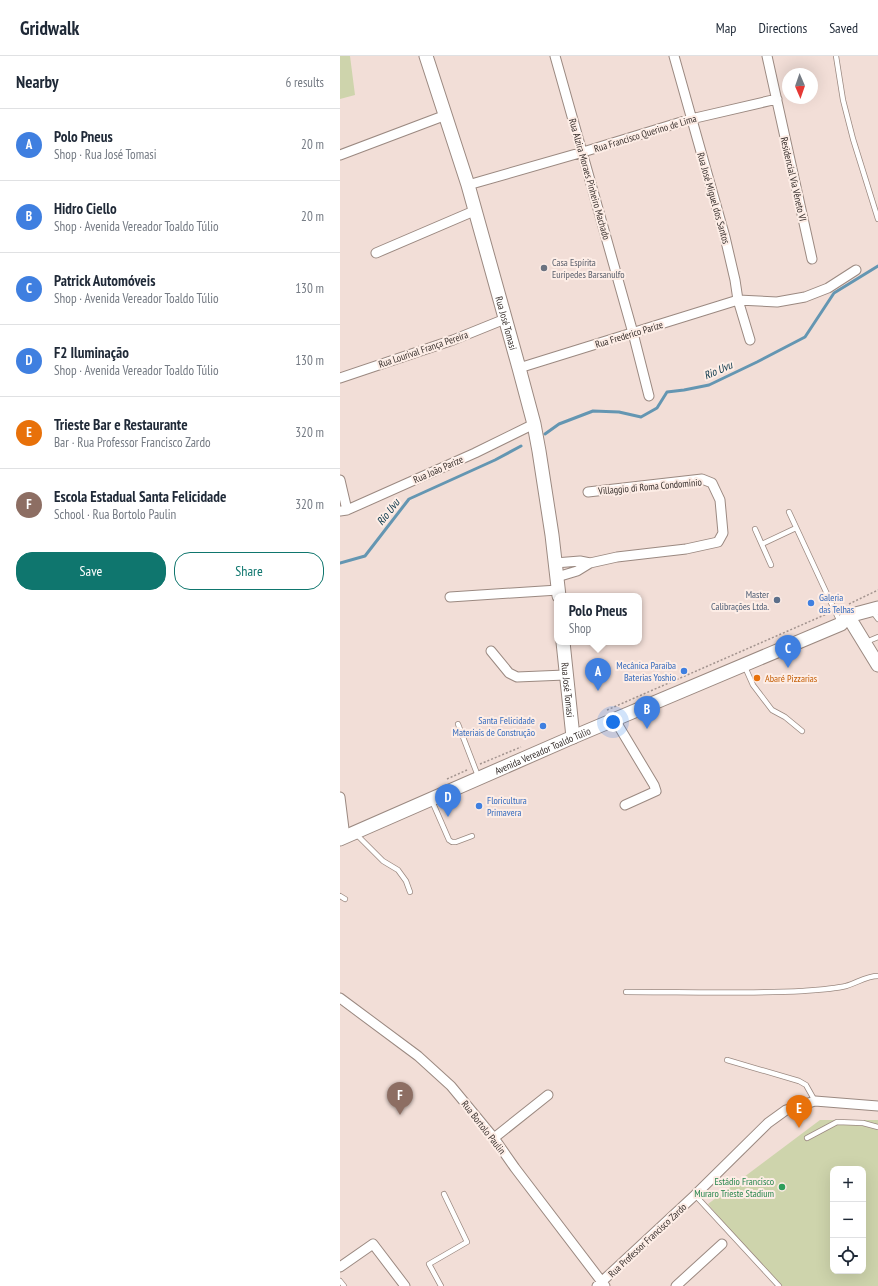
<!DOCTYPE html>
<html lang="en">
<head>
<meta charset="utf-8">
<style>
  :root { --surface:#fff; --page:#f6f6f7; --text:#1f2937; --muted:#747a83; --line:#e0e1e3; --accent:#0f766e }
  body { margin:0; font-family:"PT Sans Narrow",sans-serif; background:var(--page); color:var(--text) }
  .controls { position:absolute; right:12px; bottom:12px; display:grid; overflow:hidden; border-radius:8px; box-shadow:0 4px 16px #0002 }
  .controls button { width:36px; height:36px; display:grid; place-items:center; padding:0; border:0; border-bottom:1px solid var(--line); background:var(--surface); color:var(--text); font:20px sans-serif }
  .compass { position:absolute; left:442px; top:12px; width:36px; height:36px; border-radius:50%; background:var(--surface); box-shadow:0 4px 16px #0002; rotate:178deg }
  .you { position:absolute; left:273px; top:666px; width:14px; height:14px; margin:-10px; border:3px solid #fff; border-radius:50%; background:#1a73e8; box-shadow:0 0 0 6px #1a73e833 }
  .badge { display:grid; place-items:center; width:26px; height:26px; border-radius:50%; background:var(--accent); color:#fff; font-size:13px; font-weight:700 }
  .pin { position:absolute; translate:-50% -33px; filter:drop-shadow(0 1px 2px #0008) }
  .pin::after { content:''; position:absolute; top:21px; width:14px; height:12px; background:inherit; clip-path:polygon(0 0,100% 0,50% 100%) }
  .popup { position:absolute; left:214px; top:537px; width:88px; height:52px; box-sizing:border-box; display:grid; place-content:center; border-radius:8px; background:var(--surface); filter:drop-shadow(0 1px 3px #0005); font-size:13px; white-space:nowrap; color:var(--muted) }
  .popup b { font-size:15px; color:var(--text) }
  .popup::after { content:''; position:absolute; left:50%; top:100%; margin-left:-8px; border:8px solid transparent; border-top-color:var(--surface) }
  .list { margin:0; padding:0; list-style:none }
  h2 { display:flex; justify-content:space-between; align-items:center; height:52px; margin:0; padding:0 16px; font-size:17px }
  h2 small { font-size:13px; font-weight:400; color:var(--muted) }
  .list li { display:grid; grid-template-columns:26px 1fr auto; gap:12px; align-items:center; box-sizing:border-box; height:72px; padding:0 16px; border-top:1px solid var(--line) }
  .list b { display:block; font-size:15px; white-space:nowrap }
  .list p { margin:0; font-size:13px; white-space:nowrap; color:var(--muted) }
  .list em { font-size:13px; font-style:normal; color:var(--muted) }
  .actions { display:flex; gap:8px; padding:12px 16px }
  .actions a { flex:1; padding:9px 0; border:1px solid var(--accent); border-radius:16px; text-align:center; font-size:14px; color:var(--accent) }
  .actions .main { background:var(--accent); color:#fff }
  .icon { flex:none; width:22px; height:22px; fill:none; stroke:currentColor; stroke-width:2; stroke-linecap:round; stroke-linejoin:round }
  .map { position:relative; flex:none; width:538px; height:1230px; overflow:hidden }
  header { display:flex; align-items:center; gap:24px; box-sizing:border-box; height:56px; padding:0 20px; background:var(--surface); border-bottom:1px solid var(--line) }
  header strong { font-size:19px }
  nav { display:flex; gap:22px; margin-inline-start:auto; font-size:14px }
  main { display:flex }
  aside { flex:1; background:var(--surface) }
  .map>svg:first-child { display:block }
  .green { fill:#ced4ac; fill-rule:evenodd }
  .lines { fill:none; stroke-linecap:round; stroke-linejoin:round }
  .stream { stroke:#6496b2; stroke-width:3 }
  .lane-casing { stroke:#9b8981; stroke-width:6 }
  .street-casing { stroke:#9b8981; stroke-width:11 }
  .secondary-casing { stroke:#9b8981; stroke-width:15 }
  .path { stroke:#a2938e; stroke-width:1.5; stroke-dasharray:2 2; stroke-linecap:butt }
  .lane { stroke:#fff; stroke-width:4.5 }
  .street { stroke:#fff; stroke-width:9 }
  .secondary { stroke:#fff; stroke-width:13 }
  .worship-dot { fill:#6b7280; stroke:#fdede6; stroke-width:1.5 }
  .service-dot { fill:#5c6f8a; stroke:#fdede6; stroke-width:1.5 }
  .shop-dot { fill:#3f7fe0; stroke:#fdede6; stroke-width:1.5 }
  .food-dot { fill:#e8710a; stroke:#fdede6; stroke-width:1.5 }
  .leisure-dot { fill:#2e9e5b; stroke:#fdede6; stroke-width:1.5 }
  .labels { text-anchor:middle; stroke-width:4; stroke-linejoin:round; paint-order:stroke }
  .street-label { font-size:10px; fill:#38302d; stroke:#fdede6 }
  .worship-label { font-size:10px; fill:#5b616d; stroke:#fdede6; text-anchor:start }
  .service-label { font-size:10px; fill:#4e5e75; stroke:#fdede6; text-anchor:end }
  .shop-label { font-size:10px; fill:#366cbe; stroke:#fdede6; text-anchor:start }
  .food-label { font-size:10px; fill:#c56008; stroke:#fdede6; text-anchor:start }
  .leisure-label { font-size:10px; fill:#27864d; stroke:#fdede6; text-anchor:end }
  .water-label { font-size:11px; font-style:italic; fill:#053347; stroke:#fdede6 }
</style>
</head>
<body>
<header>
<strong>Gridwalk</strong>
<nav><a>Map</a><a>Directions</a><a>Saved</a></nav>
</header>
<main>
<aside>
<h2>Nearby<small>6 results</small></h2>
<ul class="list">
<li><span class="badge" style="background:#3f7fe0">A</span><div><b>Polo Pneus</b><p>Shop · Rua José Tomasi</p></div><em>20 m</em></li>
<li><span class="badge" style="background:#3f7fe0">B</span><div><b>Hidro Ciello</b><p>Shop · Avenida Vereador Toaldo Túlio</p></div><em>20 m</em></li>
<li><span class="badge" style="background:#3f7fe0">C</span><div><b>Patrick Automóveis</b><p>Shop · Avenida Vereador Toaldo Túlio</p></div><em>130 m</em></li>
<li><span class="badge" style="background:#3f7fe0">D</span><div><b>F2 Iluminação</b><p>Shop · Avenida Vereador Toaldo Túlio</p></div><em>130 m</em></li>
<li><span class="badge" style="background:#e8710a">E</span><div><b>Trieste Bar e Restaurante</b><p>Bar · Rua Professor Francisco Zardo</p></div><em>320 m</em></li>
<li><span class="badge" style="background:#8d6e63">F</span><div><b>Escola Estadual Santa Felicidade</b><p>School · Rua Bortolo Paulin</p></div><em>320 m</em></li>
</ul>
<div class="actions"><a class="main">Save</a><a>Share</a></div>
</aside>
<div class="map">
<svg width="538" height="1230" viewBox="0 0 538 1230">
  <rect width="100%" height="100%" fill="#f2ded7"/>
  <path class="green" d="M0,0H10L15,39L0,43Z
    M480,1064H538V1230H436L368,1148ZM493,1113H523V1215H493Z"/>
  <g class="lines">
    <path class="stream" d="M205,378L219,368L253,355L279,356L301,361L317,352L327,336L344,334L369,329L417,306L465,281L494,237L538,210
      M0,507L25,500L69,443L155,404L181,390"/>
    <defs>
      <path id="lane" d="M496,0L503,44L513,83L538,163
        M449,456L500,566
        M415,473L431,509
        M422,488L456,472
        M532,555L538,563
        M526,586L538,581
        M405,611L413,629L432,654L445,661L462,675
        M118,668L138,720
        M92,745L109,784L112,786H116L132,780
        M16,778L43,805L58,814L66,825L70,836
        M0,840L5,843
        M286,936C345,936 404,938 463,935C477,934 493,933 506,930C517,927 526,920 538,920
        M387,1004L459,1025L466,1029L475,1045
        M467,1082L497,1066L523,1067L538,1071
        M355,1139L439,1230
        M0,1225L4,1230
        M101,1230L89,1208L127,1186L104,1138"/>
      <path id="street" d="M215,0L293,277L309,340
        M334,0L385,181L395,224L398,244L410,284
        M427,0L472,203
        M0,99L106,59
        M128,129L243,96L351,63L437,43
        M36,197L134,155
        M179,312L398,244L437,246L465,241L488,232L516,214
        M0,322L113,284L165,263
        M0,424L7,454
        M0,455L7,454L135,397L194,368
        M215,507L240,505L250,507
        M217,521L237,515L250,507L277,501L346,493L378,486L383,477L380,444L372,427L362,423L248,436
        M110,541L218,534
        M151,595L169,617L177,621L225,619
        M275,664L314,729L316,735L285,749
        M0,741L5,781
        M0,942L78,1000L111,1030L154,1082L175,1112L265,1230
        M154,1082L208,1039
        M0,1211L33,1188L65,1230
        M257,1230L355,1139L428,1067L446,1054L475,1045L538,1050
        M336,1230L382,1188"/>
      <g id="secondary">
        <path id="s1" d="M86,0L128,129L179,312L194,368L199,395L212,479L219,540"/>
        <path d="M508,560L538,609"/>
        <path id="s2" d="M223,586L233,681"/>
        <path id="s3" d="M0,783L233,681L501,568L508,560L538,552"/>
      </g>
    </defs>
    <use href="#lane" class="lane-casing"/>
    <use href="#street" class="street-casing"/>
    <use href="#secondary" class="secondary-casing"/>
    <path class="path" d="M509,548L538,534
      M267,654L489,557
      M140,708L181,691
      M107,723L127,714"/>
    <use href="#lane" class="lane"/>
    <use href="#street" class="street"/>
    <use href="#secondary" class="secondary"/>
  </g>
  <circle class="worship-dot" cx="204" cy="212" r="4"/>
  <circle class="service-dot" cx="437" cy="544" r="4"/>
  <g class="shop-dot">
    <circle cx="471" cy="547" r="4"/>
    <circle cx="344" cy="615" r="4"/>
    <circle cx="203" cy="670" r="4"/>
    <circle cx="139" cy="750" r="4"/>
  </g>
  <circle class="food-dot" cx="417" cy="622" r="4"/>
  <circle class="leisure-dot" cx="442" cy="1131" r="4"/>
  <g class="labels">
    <g class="street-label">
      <text transform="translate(305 77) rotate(-17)" y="4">Rua Francisco Querino de Lima</text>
      <text transform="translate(250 123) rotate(74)" y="4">Rua Alzira Moraes Pinheiro Machado</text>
      <text transform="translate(454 123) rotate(77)" y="4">Residencial Via Vêneto VI</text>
      <text transform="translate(374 142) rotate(74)" y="4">Rua José Miguel dos Santos</text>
      <text dy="4" stroke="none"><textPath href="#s1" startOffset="279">Rua José Tomasi</textPath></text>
      <text transform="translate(289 278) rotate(-17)" y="4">Rua Frederico Parize</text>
      <text transform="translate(83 293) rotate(-19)" y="4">Rua Lourival França Pereira</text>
      <text transform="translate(98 413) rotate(-24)" y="4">Rua João Parize</text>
      <text transform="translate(310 430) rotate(-5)" y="4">Villaggio di Roma Condomínio</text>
      <text dy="4" stroke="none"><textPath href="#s2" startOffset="48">Rua José Tomasi</textPath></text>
      <text dy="4" stroke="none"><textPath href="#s3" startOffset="221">Avenida Vereador Toaldo Túlio</textPath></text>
      <text transform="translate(144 1071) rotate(52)" y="4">Rua Bortolo Paulin</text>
      <text transform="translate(307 1184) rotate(-43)" y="4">Rua Professor Francisco Zardo</text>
    </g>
    <g class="worship-label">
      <text x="212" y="210">Casa Espírita<tspan x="212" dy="12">Eurípedes Barsanulfo</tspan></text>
    </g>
    <g class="service-label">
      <text x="429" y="542">Master<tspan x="429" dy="12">Calibrações Ltda.</tspan></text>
    </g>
    <g class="shop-label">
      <text x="479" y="545">Galeria<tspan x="479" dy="12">das Telhas</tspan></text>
      <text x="336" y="613" text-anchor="end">Mecânica Paraíba<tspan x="336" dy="12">Baterias Yoshio</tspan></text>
      <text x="195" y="668" text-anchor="end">Santa Felicidade<tspan x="195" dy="12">Materiais de Construção</tspan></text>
      <text x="147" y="748">Floricultura<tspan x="147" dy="12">Primavera</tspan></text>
    </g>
    <g class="food-label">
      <text x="425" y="626">Abaré Pizzarias</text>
    </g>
    <g class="leisure-label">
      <text x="434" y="1129">Estádio Francisco<tspan x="434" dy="12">Muraro Trieste Stadium</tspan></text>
    </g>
    <g class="water-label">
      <text transform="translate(378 314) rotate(-23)" y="4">Rio Uvu</text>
      <text transform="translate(48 456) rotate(-52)" y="4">Rio Uvu</text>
    </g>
  </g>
</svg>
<div class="controls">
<button>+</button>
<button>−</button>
<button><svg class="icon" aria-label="locate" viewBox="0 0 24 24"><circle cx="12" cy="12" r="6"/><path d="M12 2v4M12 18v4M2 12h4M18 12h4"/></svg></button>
</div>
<svg class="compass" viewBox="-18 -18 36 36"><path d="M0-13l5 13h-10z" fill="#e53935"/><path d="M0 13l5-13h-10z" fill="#747a83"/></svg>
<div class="you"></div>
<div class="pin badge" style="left:258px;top:635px;background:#3f7fe0">A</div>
<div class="popup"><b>Polo Pneus</b>Shop</div>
<div class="pin badge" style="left:307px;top:673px;background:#3f7fe0">B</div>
<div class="pin badge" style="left:448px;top:612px;background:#3f7fe0">C</div>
<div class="pin badge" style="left:108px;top:761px;background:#3f7fe0">D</div>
<div class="pin badge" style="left:459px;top:1072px;background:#e8710a">E</div>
<div class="pin badge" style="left:60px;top:1059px;background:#8d6e63">F</div>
</div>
</main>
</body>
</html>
